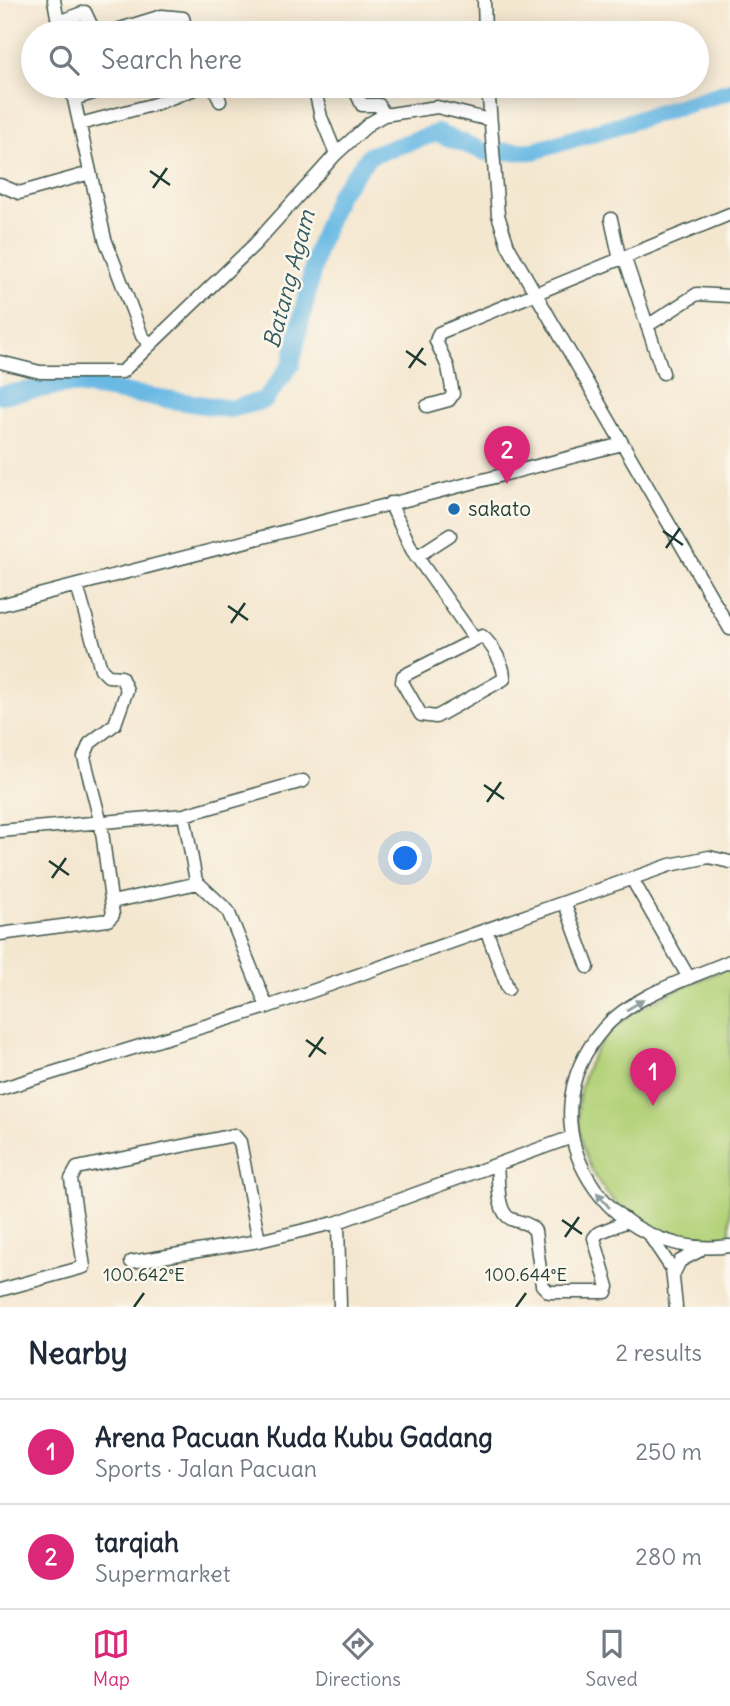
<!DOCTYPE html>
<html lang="en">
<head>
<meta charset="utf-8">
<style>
  :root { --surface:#fff; --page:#f2f2f3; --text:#1f2937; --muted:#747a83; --line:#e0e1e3; --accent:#db2777 }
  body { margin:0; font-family:Delius,sans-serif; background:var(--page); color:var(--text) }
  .you { position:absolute; left:406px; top:859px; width:24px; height:24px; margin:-18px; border:5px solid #fff; border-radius:50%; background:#1a73e8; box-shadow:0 0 0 10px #1a73e833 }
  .badge { display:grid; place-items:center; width:46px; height:46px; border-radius:50%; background:var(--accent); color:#fff; font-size:23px; font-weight:700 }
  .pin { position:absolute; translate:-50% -58px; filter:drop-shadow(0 2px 4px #0008) }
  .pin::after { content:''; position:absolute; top:37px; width:24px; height:21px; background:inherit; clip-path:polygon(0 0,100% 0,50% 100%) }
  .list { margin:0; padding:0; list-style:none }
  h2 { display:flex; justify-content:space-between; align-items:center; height:91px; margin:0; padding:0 28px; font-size:30px }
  h2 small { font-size:23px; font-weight:400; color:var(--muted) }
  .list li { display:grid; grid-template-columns:46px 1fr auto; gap:21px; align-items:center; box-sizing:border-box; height:105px; padding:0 28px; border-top:2px solid var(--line) }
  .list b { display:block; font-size:26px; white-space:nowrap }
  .list p { margin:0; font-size:23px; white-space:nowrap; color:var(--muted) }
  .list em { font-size:23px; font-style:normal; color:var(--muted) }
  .icon { flex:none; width:38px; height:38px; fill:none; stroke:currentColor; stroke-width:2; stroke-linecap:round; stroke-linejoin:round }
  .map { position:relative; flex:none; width:730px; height:1307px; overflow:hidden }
  .search { position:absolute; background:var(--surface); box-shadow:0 4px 18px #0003; left:21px; right:21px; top:21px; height:77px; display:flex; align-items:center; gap:18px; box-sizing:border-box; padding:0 24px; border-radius:38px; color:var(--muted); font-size:26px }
  .sheet { height:301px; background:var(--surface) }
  nav { display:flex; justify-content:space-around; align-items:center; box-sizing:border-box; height:98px; border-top:2px solid var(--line); background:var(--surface); font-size:19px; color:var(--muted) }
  nav a { display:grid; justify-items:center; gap:4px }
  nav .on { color:var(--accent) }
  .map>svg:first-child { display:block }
  .green { fill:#b3d279; stroke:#698856; stroke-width:2 }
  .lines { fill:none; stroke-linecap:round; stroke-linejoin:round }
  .river { stroke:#69b9e4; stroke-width:18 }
  .minor-casing { stroke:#3f564b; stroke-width:15 }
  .minor { stroke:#fff; stroke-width:12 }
  .oneway { fill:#8f9e9a }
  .ticks { fill:none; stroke:#1f3d34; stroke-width:2.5 }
  .poi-dot { fill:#1f6fb2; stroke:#fbf7ec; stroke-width:2.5 }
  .labels { text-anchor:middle; stroke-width:5; stroke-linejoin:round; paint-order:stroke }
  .poi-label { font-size:21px; fill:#1f3d34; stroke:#fbf7ec; text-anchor:start }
  .water-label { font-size:23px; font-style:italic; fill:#325c60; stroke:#fbf7ec }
  .ticks-label { font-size:18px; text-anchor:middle; fill:#1f3d34; stroke:#fbf7ec; stroke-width:5; stroke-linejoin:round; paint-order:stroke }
</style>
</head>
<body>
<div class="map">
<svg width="730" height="1307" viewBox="0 0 730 1307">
  <rect width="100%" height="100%" fill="#fbf7ec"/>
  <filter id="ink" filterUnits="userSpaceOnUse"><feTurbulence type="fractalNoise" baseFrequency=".0143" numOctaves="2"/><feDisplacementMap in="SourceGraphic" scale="14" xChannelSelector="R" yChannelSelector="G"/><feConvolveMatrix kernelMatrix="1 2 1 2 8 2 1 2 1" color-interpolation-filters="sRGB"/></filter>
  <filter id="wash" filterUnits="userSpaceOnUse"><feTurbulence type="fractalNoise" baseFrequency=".00686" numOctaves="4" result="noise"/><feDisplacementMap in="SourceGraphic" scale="28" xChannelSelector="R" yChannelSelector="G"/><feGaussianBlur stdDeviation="1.57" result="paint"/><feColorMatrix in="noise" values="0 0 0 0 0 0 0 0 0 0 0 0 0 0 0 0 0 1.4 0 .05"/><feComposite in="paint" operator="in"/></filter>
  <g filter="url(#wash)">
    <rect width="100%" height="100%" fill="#f4e7d0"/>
    <path class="green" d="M730,967V1240C700,1240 663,1237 637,1220C572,1179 557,1086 612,1030C643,1000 692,985 730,967Z"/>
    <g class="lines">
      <path class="river" d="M0,395L70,384L230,409L265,400L291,365L317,250L338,195L370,155L437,133L486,152L534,151L730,91"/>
    </g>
  </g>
  <g filter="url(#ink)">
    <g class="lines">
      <defs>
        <path id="minor" d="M54,0L60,33
          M484,0L485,33
          M58,22L85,12L95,33
          M107,33L162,16L183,18L187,33
          M71,86L105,239L142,336L150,344
          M214,86L220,101
          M314,86L321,117L336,154
          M353,86L362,105H379L384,115
          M488,86L498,215L508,246L730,629
          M74,99L115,86
          M80,124L155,104L203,86
          M0,185L19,193L90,173
          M611,219L620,260
          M625,259L663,373
          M647,326L697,294L730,296
          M0,362L40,372H122L255,244L336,154L370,123L384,115L437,107L490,120
          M427,406L449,400L453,394L448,367L436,341L439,333L730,214
          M390,503L412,550L474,638
          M416,557L450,535
          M0,605L622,444
          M482,636C492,644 505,666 504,679L436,717L421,715L402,682L403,676Z
          M184,815L303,781
          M0,831L184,815L196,881L228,911L267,1007
          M632,879L689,978
          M112,902L198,883
          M565,904L588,967
          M487,932L508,989
          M0,934L108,920L113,915L101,824L84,757L90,743L115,724L127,690L121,677L108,676L101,669L77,586
          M730,961C689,979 635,994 604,1028C518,1126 609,1263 730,1246
          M0,1089L267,1007L670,865L709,857L730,862
          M497,1166C499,1180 496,1212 511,1219C521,1223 529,1222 535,1231L542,1285L549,1292H606L608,1287L594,1238L598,1233L625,1222
          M338,1222L340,1307
          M652,1239L672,1269L676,1307
          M131,1262L259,1241
          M673,1275L680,1261L699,1251
          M0,1290L84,1267L71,1179L77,1168L234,1135L240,1142L259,1241L338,1222L572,1137"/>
      </defs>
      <use href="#minor" class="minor-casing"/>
      <use href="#minor" class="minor"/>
    </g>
    <defs><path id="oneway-solid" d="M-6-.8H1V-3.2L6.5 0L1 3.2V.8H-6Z" transform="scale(1.75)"/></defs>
    <g class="oneway">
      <use href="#oneway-solid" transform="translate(635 1005) rotate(-30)"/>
      <use href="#oneway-solid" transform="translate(603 1200) rotate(-130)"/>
    </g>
  </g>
  <path class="ticks" d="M150,171L170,185M153,188L167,168M406,351L426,365M409,368L423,348M663,531L683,545M666,548L680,528M228,606L248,620M231,623L245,603M484,785L504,799M487,802L501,782M49,861L69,875M52,878L66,858M306,1040L326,1054M309,1057L323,1037M562,1220L582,1234M565,1237L579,1217M134,1307L144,1293M516,1307L526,1293"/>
  <circle class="poi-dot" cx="454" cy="509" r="7"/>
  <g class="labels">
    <g class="poi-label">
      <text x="468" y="516">sakato</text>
    </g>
    <g class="water-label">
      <text transform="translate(289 279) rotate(-75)" y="8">Batang Agam</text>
    </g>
  </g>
  <g class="ticks-label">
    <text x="144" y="1281">100.642°E</text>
    <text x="526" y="1281">100.644°E</text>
  </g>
</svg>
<div class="you"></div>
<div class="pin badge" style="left:653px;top:1106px">1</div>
<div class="pin badge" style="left:507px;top:484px">2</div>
<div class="search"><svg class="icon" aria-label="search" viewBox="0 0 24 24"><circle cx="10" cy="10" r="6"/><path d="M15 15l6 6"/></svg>Search here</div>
</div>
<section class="sheet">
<h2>Nearby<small>2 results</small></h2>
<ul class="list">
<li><span class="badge">1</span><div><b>Arena Pacuan Kuda Kubu Gadang</b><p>Sports · Jalan Pacuan</p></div><em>250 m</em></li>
<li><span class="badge">2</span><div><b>tarqiah</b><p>Supermarket</p></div><em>280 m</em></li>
</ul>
</section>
<nav>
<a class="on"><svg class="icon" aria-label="map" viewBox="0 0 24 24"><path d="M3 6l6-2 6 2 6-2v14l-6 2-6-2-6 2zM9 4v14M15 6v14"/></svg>Map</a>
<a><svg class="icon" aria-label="directions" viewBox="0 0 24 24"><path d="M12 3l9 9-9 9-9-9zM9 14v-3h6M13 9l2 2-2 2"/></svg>Directions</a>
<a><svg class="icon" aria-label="saved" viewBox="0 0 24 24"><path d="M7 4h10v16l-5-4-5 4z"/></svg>Saved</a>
</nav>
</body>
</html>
